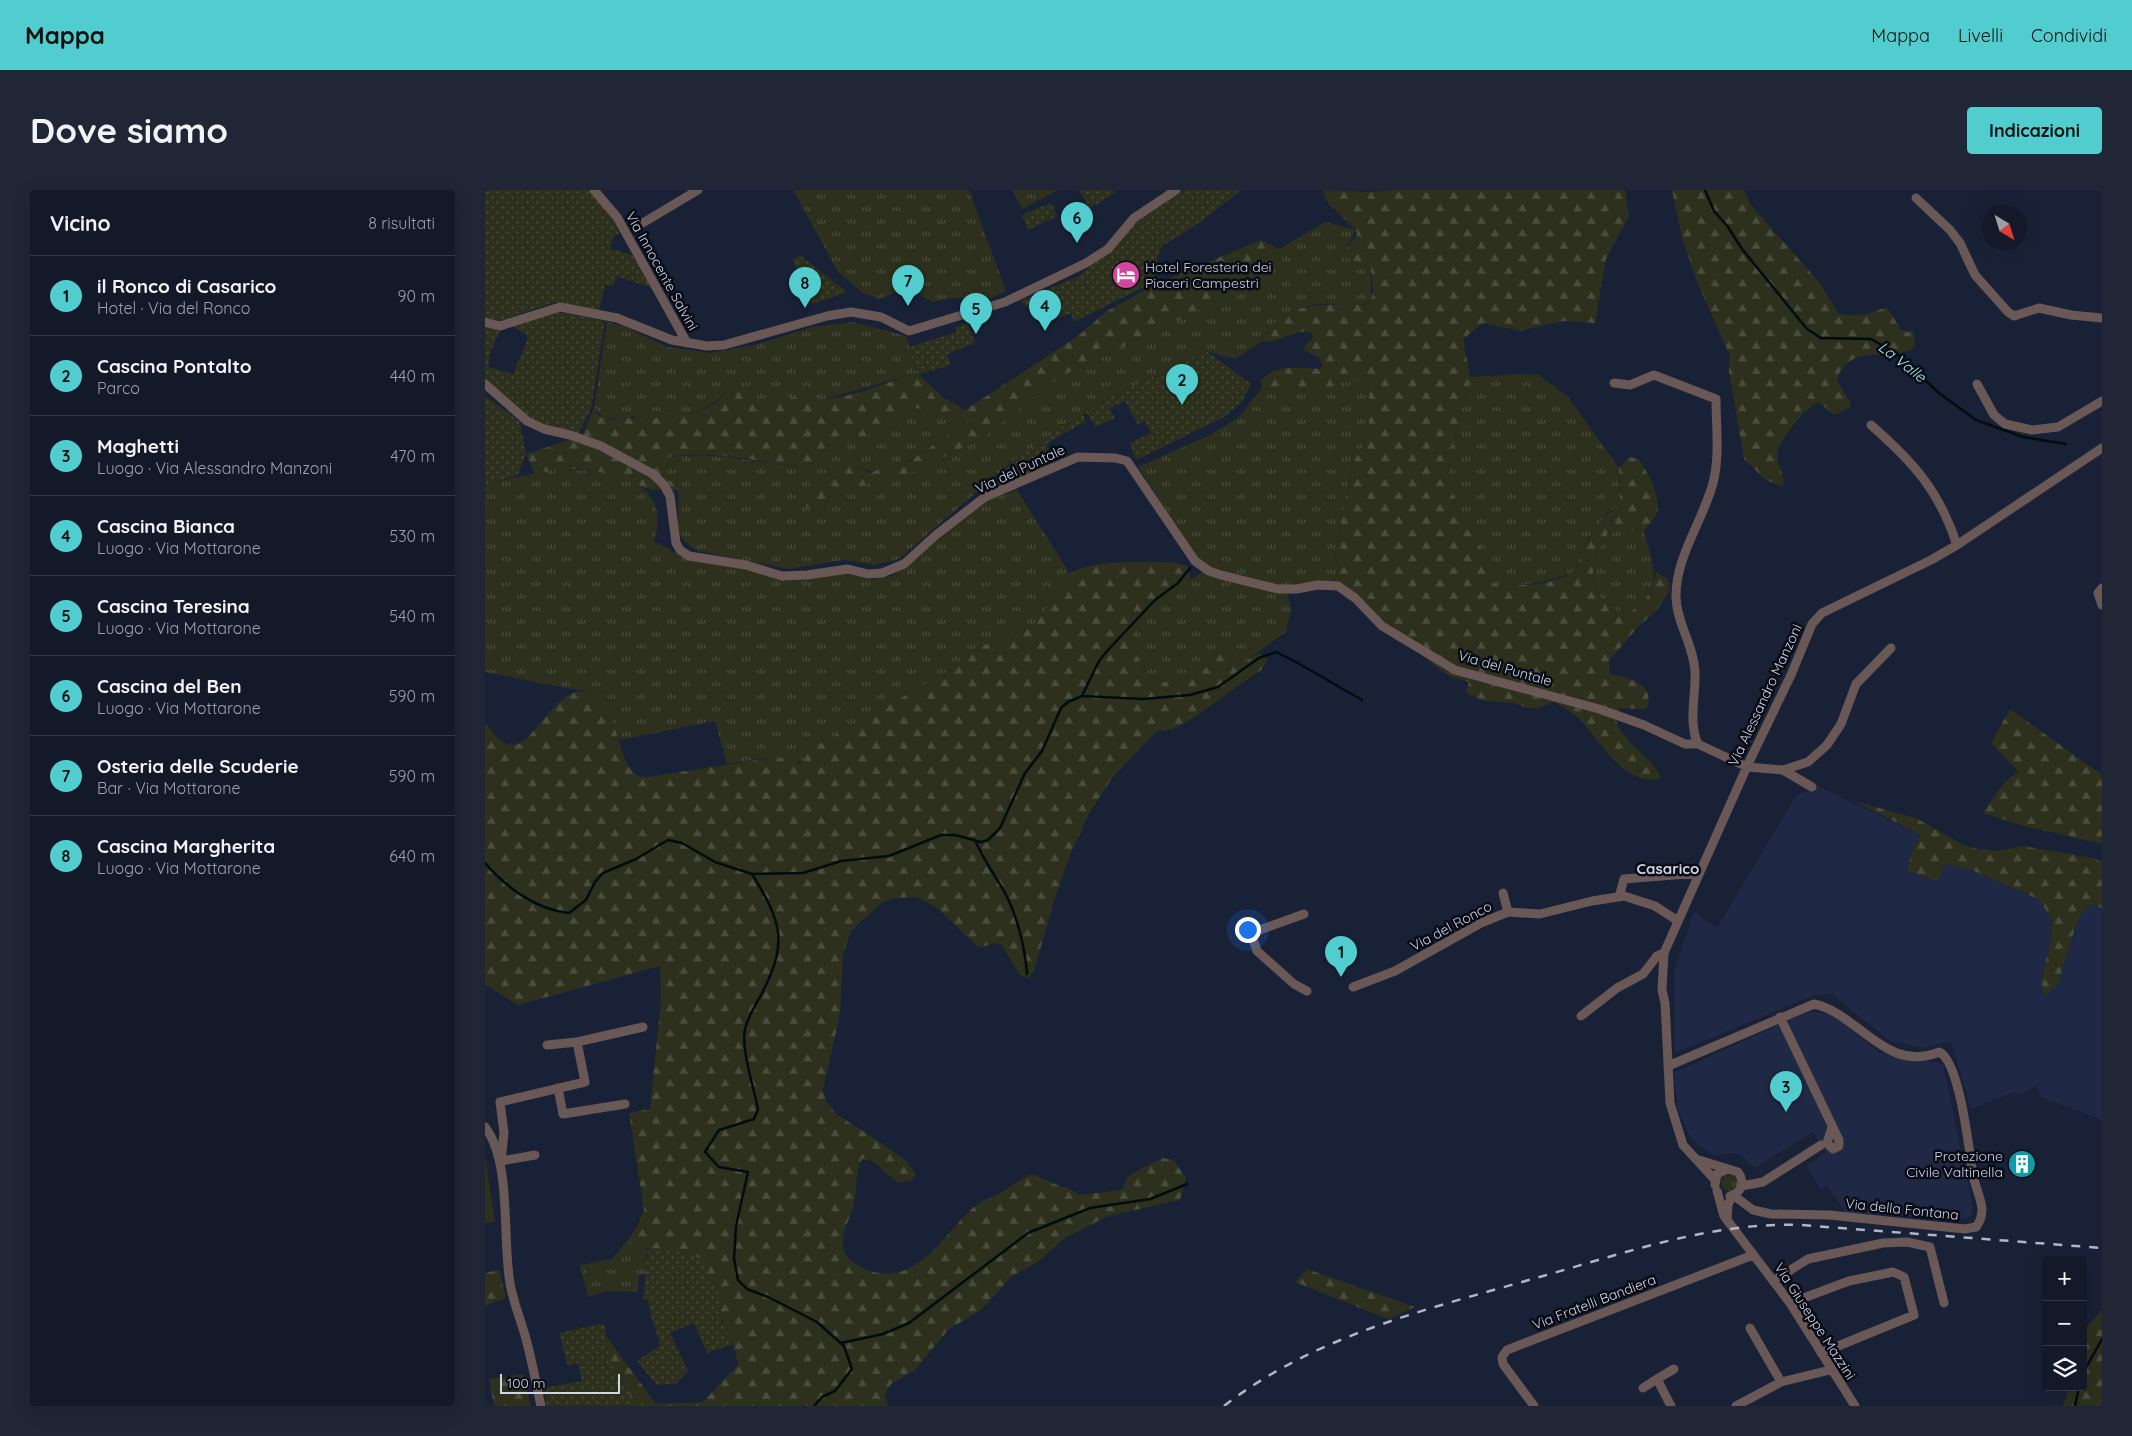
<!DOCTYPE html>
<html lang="it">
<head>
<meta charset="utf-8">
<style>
  :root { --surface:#131929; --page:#202635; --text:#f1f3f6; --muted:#9da0a8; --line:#323846; --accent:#52cdcf }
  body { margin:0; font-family:Quicksand,sans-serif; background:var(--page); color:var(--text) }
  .controls { position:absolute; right:15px; bottom:15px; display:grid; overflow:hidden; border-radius:5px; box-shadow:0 5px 20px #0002 }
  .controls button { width:45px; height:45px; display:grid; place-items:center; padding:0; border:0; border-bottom:1px solid var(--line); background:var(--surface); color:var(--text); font:25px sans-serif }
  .compass { position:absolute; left:1497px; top:15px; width:45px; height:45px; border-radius:50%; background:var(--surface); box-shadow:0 5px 20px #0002; rotate:142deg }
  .scale { position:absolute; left:15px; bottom:12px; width:120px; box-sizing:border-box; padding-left:5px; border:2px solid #cfd5e4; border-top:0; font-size:14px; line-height:18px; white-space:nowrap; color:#cfd5e4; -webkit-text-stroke:4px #080b15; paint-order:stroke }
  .you { position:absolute; left:762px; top:739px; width:18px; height:18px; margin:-12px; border:4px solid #fff; border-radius:50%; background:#1a73e8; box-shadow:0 0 0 8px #1a73e833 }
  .badge { display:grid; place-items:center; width:32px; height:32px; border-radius:50%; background:var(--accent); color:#111; font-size:16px; font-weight:700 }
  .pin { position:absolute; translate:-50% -41px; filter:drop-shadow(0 1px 2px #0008) }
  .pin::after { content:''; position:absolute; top:26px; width:18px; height:15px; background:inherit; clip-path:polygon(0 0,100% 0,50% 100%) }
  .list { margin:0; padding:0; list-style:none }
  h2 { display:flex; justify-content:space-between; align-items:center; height:65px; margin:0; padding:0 20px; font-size:21px }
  h2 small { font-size:16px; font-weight:400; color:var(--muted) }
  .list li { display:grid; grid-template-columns:32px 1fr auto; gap:15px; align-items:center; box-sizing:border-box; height:80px; padding:0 20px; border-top:1px solid var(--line) }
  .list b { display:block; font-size:19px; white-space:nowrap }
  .list p { margin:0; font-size:16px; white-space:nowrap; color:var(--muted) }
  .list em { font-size:16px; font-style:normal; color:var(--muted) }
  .icon { flex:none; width:28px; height:28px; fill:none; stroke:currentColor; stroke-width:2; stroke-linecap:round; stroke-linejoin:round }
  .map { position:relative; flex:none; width:1617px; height:1216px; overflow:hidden; border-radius:5px }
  header { display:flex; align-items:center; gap:30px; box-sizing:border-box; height:70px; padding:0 25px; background:var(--accent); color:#111 }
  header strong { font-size:24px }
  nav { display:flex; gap:28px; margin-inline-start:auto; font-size:18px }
  .intro { display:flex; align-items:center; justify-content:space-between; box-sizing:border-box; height:120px; padding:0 30px }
  h1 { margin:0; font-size:35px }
  .button { padding:12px 22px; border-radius:5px; background:var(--accent); color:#111; font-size:18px; font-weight:700 }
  main { display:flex; gap:30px; padding:0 30px }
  aside { flex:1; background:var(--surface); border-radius:5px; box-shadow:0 5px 20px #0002 }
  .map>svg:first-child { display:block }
  .built { fill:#1f2845 }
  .grass { fill:url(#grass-tufts) }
  .forest { fill:url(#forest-firs) }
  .garden { fill:url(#garden-dots) }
  .pitch { fill:#2c301c }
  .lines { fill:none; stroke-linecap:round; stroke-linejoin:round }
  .stream { stroke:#000d0f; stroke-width:2.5 }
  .minor { stroke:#695856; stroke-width:9 }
  .rail { stroke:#b0b6c7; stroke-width:2.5; stroke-dasharray:9 9; stroke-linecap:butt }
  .labels { text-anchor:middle; stroke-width:5; stroke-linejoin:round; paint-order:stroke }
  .poi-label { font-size:14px; fill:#cfd5e4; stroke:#080b15; text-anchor:start }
  .street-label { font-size:14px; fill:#cfd5e4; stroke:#080b15 }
  .water-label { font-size:15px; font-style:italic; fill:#9ef3f8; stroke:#080b15 }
  .neighbourhood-label { font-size:15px; font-weight:bold; fill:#cfd5e4; stroke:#080b15 }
</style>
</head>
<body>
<header>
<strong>Mappa</strong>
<nav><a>Mappa</a><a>Livelli</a><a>Condividi</a></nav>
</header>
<div class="intro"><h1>Dove siamo</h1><a class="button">Indicazioni</a></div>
<main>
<aside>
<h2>Vicino<small>8 risultati</small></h2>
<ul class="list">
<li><span class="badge">1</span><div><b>il Ronco di Casarico</b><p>Hotel · Via del Ronco</p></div><em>90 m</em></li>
<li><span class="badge">2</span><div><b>Cascina Pontalto</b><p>Parco</p></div><em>440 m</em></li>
<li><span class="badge">3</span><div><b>Maghetti</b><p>Luogo · Via Alessandro Manzoni</p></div><em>470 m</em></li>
<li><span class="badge">4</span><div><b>Cascina Bianca</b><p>Luogo · Via Mottarone</p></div><em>530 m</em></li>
<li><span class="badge">5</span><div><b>Cascina Teresina</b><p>Luogo · Via Mottarone</p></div><em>540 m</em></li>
<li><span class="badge">6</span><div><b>Cascina del Ben</b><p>Luogo · Via Mottarone</p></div><em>590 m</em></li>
<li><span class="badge">7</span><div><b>Osteria delle Scuderie</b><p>Bar · Via Mottarone</p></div><em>590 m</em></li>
<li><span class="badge">8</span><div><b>Cascina Margherita</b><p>Luogo · Via Mottarone</p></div><em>640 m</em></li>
</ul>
</aside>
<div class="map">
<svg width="1617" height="1216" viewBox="0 0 1617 1216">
  <defs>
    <pattern id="grass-tufts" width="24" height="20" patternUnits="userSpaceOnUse" patternTransform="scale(1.25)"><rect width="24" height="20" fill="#2c301c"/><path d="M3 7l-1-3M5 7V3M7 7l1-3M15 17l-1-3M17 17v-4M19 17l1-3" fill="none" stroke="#4a4d3d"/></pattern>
    <pattern id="forest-firs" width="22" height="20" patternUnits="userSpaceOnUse" patternTransform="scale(1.25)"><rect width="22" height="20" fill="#2c301c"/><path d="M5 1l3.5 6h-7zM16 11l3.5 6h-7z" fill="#4a4d3d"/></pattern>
    <pattern id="garden-dots" width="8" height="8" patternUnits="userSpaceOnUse" patternTransform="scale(1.25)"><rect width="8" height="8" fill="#2c301c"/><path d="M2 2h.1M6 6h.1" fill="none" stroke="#4a4d3d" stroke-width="1.8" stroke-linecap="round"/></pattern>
  </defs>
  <rect width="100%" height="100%" fill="#192137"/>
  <path class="built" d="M1332,596L1436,645L1428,658L1422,681L1459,674L1487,680L1555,710L1567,730L1566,751L1556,790L1573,794L1595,726L1605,714L1617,718V930L1556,907L1551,896L1535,904L1529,902L1486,919L1466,851L1439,858L1405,851L1347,804L1329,805L1190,863V778L1209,722L1232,738L1311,606Z
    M1327,822L1347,824L1394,862L1458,874L1488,1018L1487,1025L1478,1029L1361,1023L1342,996L1336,1000L1321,976L1341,963L1328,942L1269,978L1257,965L1251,963L1228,965L1212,954L1203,943L1193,919L1189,883L1310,827Z"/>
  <path class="grass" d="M308,0H484L521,101L506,108H467L447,112L432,103L420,99L394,109L378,103L353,82Z
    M527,0H574L537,19Z
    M840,32L871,40L859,61L867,70L886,77V112C873,117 862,115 848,114C817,111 799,127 777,146V151L750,169L721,161L620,210L531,268L414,369L390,375L358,370L304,379L212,361L199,351L193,342L194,293L183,290L181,269C204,258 286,274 314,277C336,274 352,256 373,248C385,244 404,242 413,232C420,224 415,223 427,215L448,226L488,222L489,228L424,271L403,275L390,282L366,275L359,284L343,291L318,316L339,321L342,307L399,289L429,282L496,249L575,187L728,113L794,59Z
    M122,132L141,137L182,157L226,163L273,154L327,137L368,132L421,146L432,183L340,209H311L295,205L278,216L242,201C226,218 215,220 194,229L184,225L157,230L147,227L120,229L109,218Z
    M1033,184L1054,185L1083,207L1134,278L1135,316L1123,322L1103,348L1089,382C1062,392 1038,398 1009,393L1001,380L995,356L974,326L963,286L966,265L985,187Z
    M862,187L871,188L884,198V245L868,273L850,362L854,391L801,396L806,420L801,442L760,471L735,463C723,482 709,481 694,495C676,492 663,487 654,470C650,462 648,454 649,445C654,420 705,389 725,378L709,363L653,277L727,244L754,227L777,198L844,202L852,190Z
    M69,279C115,280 190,284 169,351L205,371L249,375L309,391L367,382L385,390L406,386L423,376L459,344L503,310L532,300L585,384L551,433L497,456L461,482L342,550L336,553L316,543L321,562L319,571L309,573C289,563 264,571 242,574L230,531L135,550L122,521L103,502L0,482V295C23,288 46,285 69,279Z
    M1133,340L1159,341C1169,377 1180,401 1142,424C1133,422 1129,419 1122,413C1097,394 1110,366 1123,343Z
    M1236 993a8 8 0 1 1 16 0a8 8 0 1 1-16 0Z
    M142,1051L148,1058L162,1059L161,1084L154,1085L153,1102L121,1101L103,1107L95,1075L127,1069Z"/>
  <path class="forest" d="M838,0L887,2L907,0H1140L1144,26L1121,69L1110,133L1079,131L1035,141L998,133L978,149L985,187L966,265L963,286L974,326L995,356L1001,380L1009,393C1032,397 1073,396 1091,379C1101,353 1109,330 1135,316L1134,278L1144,267L1154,269C1162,282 1173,301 1173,317C1173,326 1164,334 1159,341L1133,340L1123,343C1110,366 1097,394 1122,413C1129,419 1133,422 1142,424C1163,411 1165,404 1171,382L1182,388L1185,398L1182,405L1171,421L1152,438L1124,471L1125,484C1142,487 1173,495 1161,519L1135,518L1131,531C1139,554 1172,572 1176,588C1139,599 1114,547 1092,527C1085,521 1077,516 1069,512L1053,518H1042L1029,513L999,511L981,503L984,492L967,487L956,481L874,413L854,391L850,362L868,273L884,245V198C866,184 859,182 844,202L777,198L776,190C791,174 815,178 835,179L838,175L833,167L818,160L821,154L829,148L825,142C809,138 794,155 777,151C778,143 782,140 787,135C814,110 845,115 879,115L885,113L888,102L886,77L859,67L861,58L872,45L871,40L842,12Z
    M1187,0H1259L1265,14L1334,92L1353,123C1370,128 1386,123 1402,117L1416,140L1423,142L1428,140L1430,154L1426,160C1400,170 1363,154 1352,190L1366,214L1364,218L1349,225L1334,212C1320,217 1292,252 1292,267C1293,277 1301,287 1298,297L1281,290L1259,269L1244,181L1245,166L1212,92L1197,48Z
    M776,50L794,59L728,113L575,187L496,249L429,282L399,289L342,307L339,321L318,316V307H327L343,291L359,284L366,274L386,283L403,275L425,271L488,228V223L448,226L427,215C416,222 419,225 413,232C403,242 385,244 373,248C352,257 337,274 314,277C287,273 203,257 181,269L183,290L194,293L196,301C185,300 168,301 158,297C123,281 88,273 50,284L41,264L97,246L109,218L114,226L126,230L138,227L158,230L184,225L194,229L203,223L216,221L231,213L242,201L254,196L266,210L278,216L295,205C353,218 380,198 432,183L459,208L480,220L593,146L622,121L673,93Z
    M688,372L703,376L705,388L702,394C676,410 636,435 654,470C663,488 675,492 694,495C709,481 723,482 735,463L760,471L774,463L783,469L776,480L708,528L688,539L672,541L627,588L604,624L585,665L569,711L549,781L543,788L535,785L516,754C507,751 500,759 492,756L451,717L432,707L409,708L396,713L366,741L358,766L355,824L338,900L341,911L351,924L395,952L421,971L431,984L427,990L415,993C401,987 394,970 377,969C369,983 373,998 369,1013C366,1028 356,1041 358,1057C360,1068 368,1073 378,1078C432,1103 459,1040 494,1013C500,1009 508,1007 515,1003C526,997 535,990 547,984L577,997H582L594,1005L637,1000L643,986L677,968L689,970L701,989L695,1010L623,1026L580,1048L554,1071L527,1086L496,1120L463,1140L430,1180L406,1194L400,1204L403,1216H151L124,1171L121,1146L171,1214L218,1212L253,1175C251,1158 245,1148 238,1133C234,1126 235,1113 235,1105L185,1059L148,1058L142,1051L152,1037L159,1020L144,923L165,919L176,810L175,776L33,815L0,795V533C6,540 13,550 22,554C47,565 66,498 99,502C140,507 127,589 162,587L278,569L299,568L315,574L319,568L307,548L316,543L336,553L342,550L461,482L497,456L551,433L585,384C606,368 661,373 688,372Z
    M1525,519L1617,585V654L1539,636L1498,623L1518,594L1533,581L1506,553Z
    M1369,611L1431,628L1478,655L1493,659L1512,661L1538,656L1607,668L1617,672V718L1605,714L1595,726L1589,742L1573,794L1560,807L1556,790L1566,751L1567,730L1555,710L1487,680L1459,674L1453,691L1422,681L1428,658L1436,645Z
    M822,1079L930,1117L903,1129L810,1092Z
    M14,1080L21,1108L0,1116V1083Z
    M1617,1120V1216H1578L1584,1197H1598V1150L1602,1137Z
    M38,1184L46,1216H9L4,1189Z"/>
  <path class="garden" d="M0,0H103C115,11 129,27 134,43L128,47L125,59L150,66L167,98L132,86L128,96L120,95L114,120L70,112L15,131L0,127Z
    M594,0H628L630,3L605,18Z
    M700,0H756L714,33L677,56L672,68V79L668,88L659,97L589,132L586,123L571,129L566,116L564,117L560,109L543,117L535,111L594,86L656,29Z
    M566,13L572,26L543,40L537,25Z
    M314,66L317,67L362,102L327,114L322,95L307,70Z
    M68,121L120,131L106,219L93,245L55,235L41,227L0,191V134L16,139L6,161L3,177L28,184L43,149L40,144L27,136Z
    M482,133L490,153L462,164L466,175L434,184L432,183L424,157L472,142L470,137Z
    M721,161L766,194L757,212L739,227L651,270L645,253L666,243L660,231L653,235L640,211L625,218L630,228L610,237L601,222L620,210Z
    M0,206L35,232L41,264L33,285L0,295Z
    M598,224L601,231L561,254L570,274L498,303L531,268Z
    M163,1059H185L218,1069L235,1105L237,1132L248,1154L222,1163L209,1133L185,1143L203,1181L191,1194L172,1195L152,1171L175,1155C171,1137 165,1129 163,1110L158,1109Z
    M114,1134L120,1135L124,1171L151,1216H61L59,1198L97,1191L93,1173L83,1176L74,1143Z"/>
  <path class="pitch" d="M0,966L10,1032L0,1033Z"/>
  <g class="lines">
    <path class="stream" d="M1220,0L1229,21L1243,37L1257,59L1322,139L1336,148L1386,149L1412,164L1454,203L1491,230L1538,247L1581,254
      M597,506L614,471L623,460L670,410L693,393L705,378
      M490,650C498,669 509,684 519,701C532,725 540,757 542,784
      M0,673C21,697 51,720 84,723L101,710L110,692L118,683L151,669L183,650L197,653L230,672L267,684L318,683L356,671L404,666L456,645H470L496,652L503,650L515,638L540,583L557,561L576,518L583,512L597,506L658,509L705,505L733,497L774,468L791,462L811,472L877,510
      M267,684C295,730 304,750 278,801C272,813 263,826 260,839C256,860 269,898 273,919L269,929L234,940L220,962L234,977L263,982L251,1036L249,1069L253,1090L262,1099L283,1107L332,1132L359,1156L367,1179L350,1201L337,1207L329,1216
      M356,1153L398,1144L424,1133L543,1043L605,1018L665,1009L702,994
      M1598,1183L1617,1149
      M1590,1216L1594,1197"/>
    <path class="minor" d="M109,0L132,27L202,153
      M1431,8L1465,40L1475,53L1490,85L1523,122L1529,126L1554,118L1586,125L1617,128
      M151,37L213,0
      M0,132L15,136L75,117L132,128L187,150L222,156L239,155L342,126L366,122L396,127L424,141L520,112L601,73L623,59L649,28L691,0
      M1129,193L1145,195L1169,185L1231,209C1231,236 1235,266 1228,293C1218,331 1190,367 1191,408C1192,434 1209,456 1210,482C1211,505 1203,533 1213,554L1262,577L1298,580L1323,572L1342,555L1356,534L1371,494L1406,458
      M0,194L42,231L59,239L85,245L116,256L168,284L179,295L185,306L191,353L195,360L204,366L261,375L297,386L322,385L363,379L383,384L397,383L419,374L451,345L500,307L593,267L630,268L642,271L710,371L724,381L736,385L793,399H811L833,395L853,396L870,408L897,436L970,480L1114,519L1159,535L1200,554H1213
      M1492,194L1509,225L1520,234L1547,240L1573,237L1617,211
      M1386,235C1428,272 1454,300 1472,355
      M1617,398L1613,403L1617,415
      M1298,580L1327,597
      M1018,703L1023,722
      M1134,707L1139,689L1214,683
      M819,724L766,743L772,761L809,794L822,801
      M868,797L910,781L996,733L1023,722L1055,724L1107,711L1139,706L1170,716L1193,731
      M1096,826L1132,798L1158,784L1172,766L1179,763
      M1295,827L1354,950V956L1348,959L1342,953L1347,937
      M62,855L92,852
      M1183,876L1329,814C1373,823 1401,884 1454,862C1475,871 1484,961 1488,985C1490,996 1496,1008 1497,1019C1497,1026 1496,1031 1491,1037L1480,1039L1344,1025L1286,1024L1268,1020L1248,1005
      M73,898L78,924L140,914
      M0,937C27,972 17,1048 25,1093C28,1112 36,1130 41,1149C47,1171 51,1193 56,1216
      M50,965L16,971L19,943L15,912L100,892L92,852L158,837
      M1214,970L1253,982C1260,992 1257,1003 1245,1006
      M1230,990L1198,955L1185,913L1180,813L1177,800L1179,763L1264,572L1306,485L1327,434L1337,423L1446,370L1472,355L1617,258
      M1230,995L1232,984L1243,979
      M1256,996L1278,992L1336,955
      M1232,1001L1239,1026L1305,1113L1370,1216
      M1242,1030L1243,1015L1247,1006
      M1288,1091L1323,1069L1398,1053L1422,1052L1445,1057L1459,1113
      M1305,1113L1364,1091L1408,1082L1419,1087L1429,1125L1336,1163
      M1265,1138L1296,1192
      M1158,1198L1172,1189
      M1049,1216L1018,1174L1017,1167L1022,1160L1268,1065
      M1186,1216L1172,1189L1189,1179
      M1251,1216L1296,1192L1345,1180"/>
    <path class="rail" d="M739,1216C832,1144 947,1118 1058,1086C1143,1062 1227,1032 1316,1035L1617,1058"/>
  </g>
  <defs>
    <symbol id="hotel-disc" viewBox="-11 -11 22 22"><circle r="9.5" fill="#d1479c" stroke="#080b15"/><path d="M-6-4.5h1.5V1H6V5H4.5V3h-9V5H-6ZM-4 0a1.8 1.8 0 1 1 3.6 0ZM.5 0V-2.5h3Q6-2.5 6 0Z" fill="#fff"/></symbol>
    <symbol id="building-disc" viewBox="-11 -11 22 22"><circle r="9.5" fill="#0f9aa8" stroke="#080b15"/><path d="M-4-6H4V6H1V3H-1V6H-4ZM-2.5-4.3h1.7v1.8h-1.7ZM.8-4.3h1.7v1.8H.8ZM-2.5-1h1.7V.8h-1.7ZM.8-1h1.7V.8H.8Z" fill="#fff"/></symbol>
  </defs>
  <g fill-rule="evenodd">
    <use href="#hotel-disc" x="625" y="69" width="32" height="32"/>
    <use href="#building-disc" x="1521" y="958" width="32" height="32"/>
  </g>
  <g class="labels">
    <g class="poi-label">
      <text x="660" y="82">Hotel Foresteria dei<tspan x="660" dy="16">Piaceri Campestri</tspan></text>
      <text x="1518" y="971" text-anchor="end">Protezione<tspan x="1518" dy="16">Civile Valtinella</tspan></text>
    </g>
    <g class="street-label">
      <text transform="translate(177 81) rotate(61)" y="5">Via Innocente Salvini</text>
      <text transform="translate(535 279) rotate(-25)" y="5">Via del Puntale</text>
      <text transform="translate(1020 478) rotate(16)" y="5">Via del Puntale</text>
      <text transform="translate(1280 505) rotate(-65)" y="5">Via Alessandro Manzoni</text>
      <text transform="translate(966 736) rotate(-28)" y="5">Via del Ronco</text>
      <text transform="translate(1417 1019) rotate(6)" y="5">Via della Fontana</text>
      <text transform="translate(1109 1112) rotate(-21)" y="5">Via Fratelli Bandiera</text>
      <text transform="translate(1330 1131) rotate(57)" y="5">Via Giuseppe Mazzini</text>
    </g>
    <g class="water-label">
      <text transform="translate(1417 172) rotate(38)" y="5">La Valle</text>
    </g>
    <g class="neighbourhood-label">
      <text x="1183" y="684">Casarico</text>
    </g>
  </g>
</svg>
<div class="controls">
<button>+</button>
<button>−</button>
<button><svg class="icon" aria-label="layers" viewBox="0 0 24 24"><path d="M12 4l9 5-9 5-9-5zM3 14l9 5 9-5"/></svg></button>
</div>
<svg class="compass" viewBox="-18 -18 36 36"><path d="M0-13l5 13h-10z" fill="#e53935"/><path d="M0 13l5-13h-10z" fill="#9da0a8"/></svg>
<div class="scale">100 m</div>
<div class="you"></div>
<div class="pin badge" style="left:856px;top:787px">1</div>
<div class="pin badge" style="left:697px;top:215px">2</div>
<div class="pin badge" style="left:1301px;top:922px">3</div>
<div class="pin badge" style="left:560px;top:141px">4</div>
<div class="pin badge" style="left:491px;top:144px">5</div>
<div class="pin badge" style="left:592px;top:53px">6</div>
<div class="pin badge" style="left:423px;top:116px">7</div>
<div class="pin badge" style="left:320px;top:118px">8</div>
</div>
</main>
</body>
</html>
